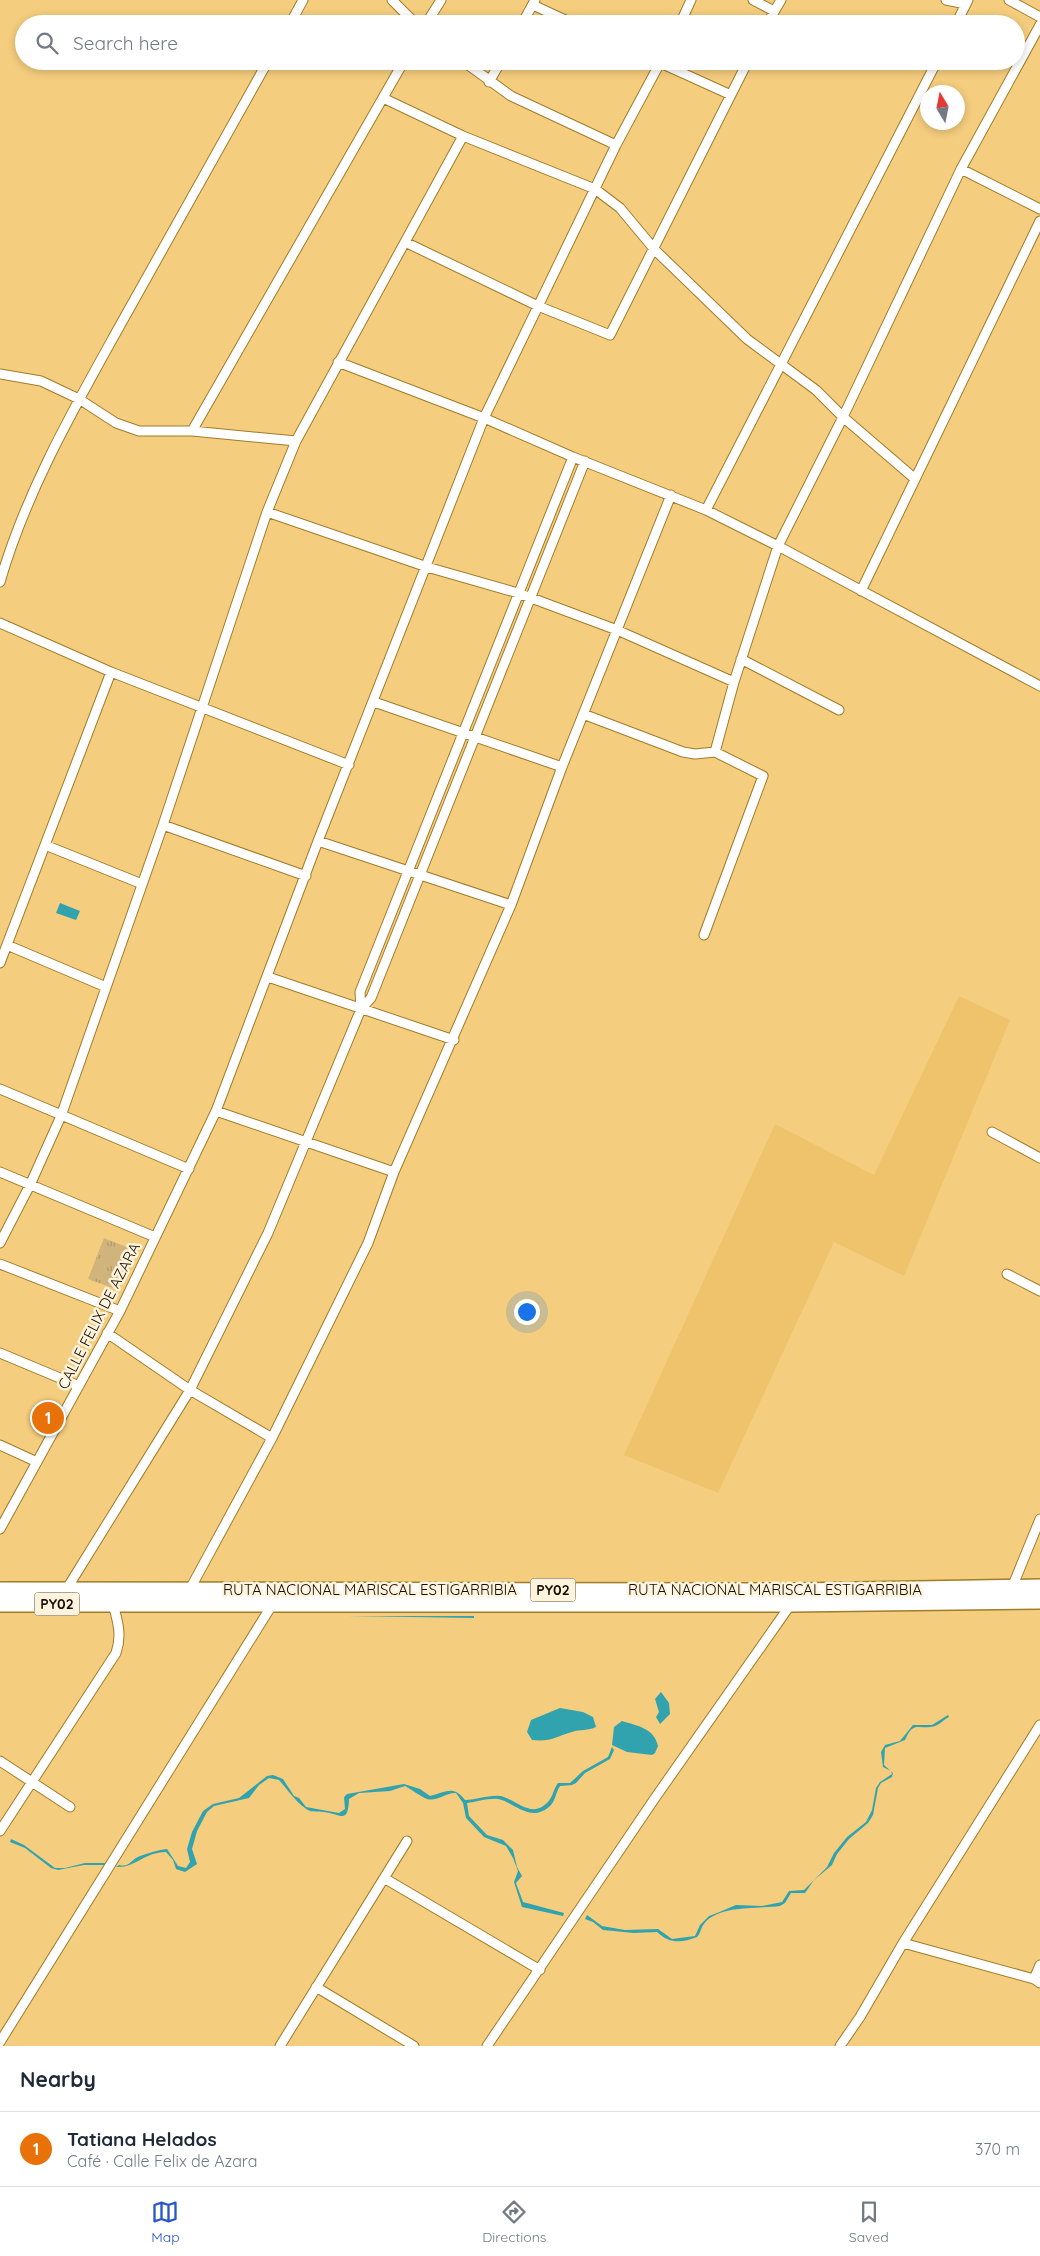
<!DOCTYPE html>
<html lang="en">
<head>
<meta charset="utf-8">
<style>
  :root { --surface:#fff; --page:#f2f2f3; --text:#1f2937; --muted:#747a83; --line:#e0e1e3; --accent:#2957c6 }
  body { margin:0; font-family:Quicksand,sans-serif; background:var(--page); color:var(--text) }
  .compass { position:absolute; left:920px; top:85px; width:45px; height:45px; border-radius:50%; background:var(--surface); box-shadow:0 2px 8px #0003; rotate:350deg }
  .you { position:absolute; left:526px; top:1311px; width:18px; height:18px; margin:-12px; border:4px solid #fff; border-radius:50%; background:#1a73e8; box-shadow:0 0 0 8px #1a73e833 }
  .badge { display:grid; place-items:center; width:32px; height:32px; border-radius:50%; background:var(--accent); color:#fff; font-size:16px; font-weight:700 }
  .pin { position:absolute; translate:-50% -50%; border:2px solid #fff; box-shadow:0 1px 5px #0006 }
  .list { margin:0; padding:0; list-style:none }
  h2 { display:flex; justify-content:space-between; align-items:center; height:65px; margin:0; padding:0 20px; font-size:21px }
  h2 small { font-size:16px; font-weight:400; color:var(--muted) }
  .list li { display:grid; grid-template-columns:32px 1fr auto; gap:15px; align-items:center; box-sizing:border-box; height:75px; padding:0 20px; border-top:1px solid var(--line) }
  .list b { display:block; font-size:19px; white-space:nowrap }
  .list p { margin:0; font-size:16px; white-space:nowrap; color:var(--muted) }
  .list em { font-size:16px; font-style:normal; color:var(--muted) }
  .icon { flex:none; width:28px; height:28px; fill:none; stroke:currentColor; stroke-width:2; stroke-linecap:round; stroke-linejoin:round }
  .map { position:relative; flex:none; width:1040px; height:2046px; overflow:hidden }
  .search { position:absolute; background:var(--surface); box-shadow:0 2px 8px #0003; left:15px; right:15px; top:15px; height:55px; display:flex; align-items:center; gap:12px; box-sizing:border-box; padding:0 18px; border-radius:28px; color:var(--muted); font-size:19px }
  .sheet { height:140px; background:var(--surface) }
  nav { display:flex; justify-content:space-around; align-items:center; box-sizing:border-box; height:70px; border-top:1px solid var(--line); background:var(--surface); font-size:14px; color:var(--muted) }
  nav a { display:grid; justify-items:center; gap:2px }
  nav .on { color:var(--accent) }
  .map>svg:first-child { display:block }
  .built { fill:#eec36b }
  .park { fill:url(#park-tufts) }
  .water { fill:#31a3ae }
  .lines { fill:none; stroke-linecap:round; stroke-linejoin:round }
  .minor-casing { stroke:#a17c29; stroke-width:11 }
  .trunk-casing { stroke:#a17c29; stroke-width:18 }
  .minor { stroke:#fff; stroke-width:9 }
  .trunk { stroke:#fff; stroke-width:15 }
  .labels { text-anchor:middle; stroke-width:5; stroke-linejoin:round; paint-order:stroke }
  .shield { fill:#fef3dc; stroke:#5e5342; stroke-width:1 }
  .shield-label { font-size:14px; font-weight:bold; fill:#190e00 }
  .street-label { font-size:15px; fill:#190e00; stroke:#fef3dc }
</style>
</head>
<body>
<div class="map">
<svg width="1040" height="2046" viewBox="0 0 1040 2046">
  <defs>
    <pattern id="park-tufts" width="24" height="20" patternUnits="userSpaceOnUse" patternTransform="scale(1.25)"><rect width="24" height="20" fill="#d0b47c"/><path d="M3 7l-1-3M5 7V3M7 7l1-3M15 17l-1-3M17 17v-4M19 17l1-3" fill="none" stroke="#b29a69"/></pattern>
  </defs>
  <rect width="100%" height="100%" fill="#f5cd7e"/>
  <path class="built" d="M959,996L1010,1020L904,1276L834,1242L718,1493L624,1455L775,1124L874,1175Z"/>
  <path class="park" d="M104,1238L129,1248L113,1288L88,1279Z"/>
  <path class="water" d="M60,903L80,911L76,920L56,913Z
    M348,1616H474V1618Z
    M661,1692L669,1703L670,1714L660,1724L656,1717L659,1712L655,1699Z
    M560,1708L583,1712L593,1717L596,1727C588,1731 580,1729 572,1732C555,1737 551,1742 532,1740L527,1732L531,1720Z
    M948,1715L949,1717C944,1719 941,1724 935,1726C919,1731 914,1719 905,1740L885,1748L884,1765L893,1773L892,1777L881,1783L878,1788L873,1815L868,1823L849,1839L837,1854L832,1865L814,1880L805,1893H791L785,1903L780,1906C759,1909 714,1904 702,1927C700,1931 700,1934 697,1937C681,1943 670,1944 657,1932L634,1933L603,1930L593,1922L585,1919L587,1915L602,1926L625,1930L658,1929L672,1939L695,1936L700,1925L709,1916L717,1913L736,1905L762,1906L782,1902L789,1891L804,1890L827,1867L834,1853L847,1837L866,1822L872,1810L876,1788L880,1782L892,1774L891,1771L883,1767L881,1752L885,1745L900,1741L913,1725H932Z
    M622,1721C638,1726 654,1728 658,1746L655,1753L652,1755L627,1752L612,1745L614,1727Z
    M612,1747L614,1750L610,1759L585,1773L576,1783L572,1785L560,1786C555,1793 556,1801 549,1807C530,1823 514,1802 498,1799C488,1798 476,1802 467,1803L469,1816L487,1835L503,1840L513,1850L517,1867L522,1876L516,1883L523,1902L564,1913L563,1916L522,1907L514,1882L518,1871L513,1858L506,1846L484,1837L466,1818L463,1803L456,1793C447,1792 437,1802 427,1799C420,1796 412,1790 405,1786L390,1791L359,1793L349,1799C348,1825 341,1814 324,1812C317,1811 310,1813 305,1808C294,1800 288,1790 279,1780L269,1778L259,1785L249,1798L214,1806L207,1812L197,1831L192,1849L197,1864L185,1872L176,1869L173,1860L166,1852C144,1852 136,1868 116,1867L119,1865C130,1868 131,1859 140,1856C149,1853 158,1850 167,1849L178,1866L186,1868L190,1862L187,1849L192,1832L203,1811L213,1804L239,1798L267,1776L273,1775L283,1779L294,1796L299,1798L306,1807L339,1813L345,1809L344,1797L347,1794L404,1784L420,1789L430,1796C447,1792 453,1785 465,1800C477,1800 488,1795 500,1796C516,1799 531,1819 547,1803C553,1797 553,1790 558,1783H570L583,1771L608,1757Z
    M11,1839L24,1845L55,1868H65L85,1863H108L107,1865H84L58,1870L51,1868L25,1848L10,1842Z"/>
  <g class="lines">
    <defs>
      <path id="minor" d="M392,0L416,24
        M753,0L774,11
        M946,0L966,4
        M1009,0L1040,17
        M533,5L574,24
        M290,24L303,0
        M426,24L441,0
        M522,24L535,0
        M680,24L691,0
        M767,24L781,0
        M956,24L968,0
        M463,61L511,96L616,145
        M656,61L731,95
        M489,82L501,61
        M383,98L463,136L595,189L620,208L655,250L747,339L816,390L843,417L914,478
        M961,169L1040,209
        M405,242L538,306L610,335L748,61
        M338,362L484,418L573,457L706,510L778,546L1040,686
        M0,374L41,381L79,399L116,423L139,431H192L296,441
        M192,431L404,61
        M573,457L360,992L361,1009L371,998L585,461
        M706,510L937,61
        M267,512L427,567L518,593L617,630L734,682
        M0,582C26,492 73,410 118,329C168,239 218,150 268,61
        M861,591L1040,221
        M0,623L111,672L349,765
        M741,659L839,710
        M374,702L562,767
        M583,714L683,752L695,754L715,752L763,776L704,935
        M715,752L734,682L778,546L843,417L961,169L1040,25
        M163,825L306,876
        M318,841L511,905
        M45,845L142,884
        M7,945L106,987
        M0,963L111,672
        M268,977L454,1040
        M0,1089L189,1169
        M216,1111L394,1172
        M992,1132L1040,1158
        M0,1172L155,1237
        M0,1243L30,1185L61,1116L163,825L267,512L296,441L463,136
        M0,1264L120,1311
        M1007,1274L1040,1291
        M107,1333L190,1390L272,1438
        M0,1353L79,1386
        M0,1445L37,1462
        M0,1529L120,1311L216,1111L318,841L484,418L616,145L661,61
        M190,1589L272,1438L368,1243L394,1172L511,905L562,767L671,495
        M66,1590L190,1390L268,1233L361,1009
        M1011,1590L1040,1519
        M0,1761L70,1807
        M0,1831L116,1653C122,1636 118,1622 113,1604
        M384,1878L540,1970
        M903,1943L1034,1979L1040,1983
        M1034,1979L1040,1965
        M316,1987L414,2046
        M0,2042L272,1605
        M280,2046L407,1841
        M487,2046L655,1798L791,1604
        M840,2046L860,2017L903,1943L1040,1725"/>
      <path id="trunk" d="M0,1590L799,1591L1040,1587
        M0,1604H791L1040,1601"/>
    </defs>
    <use href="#minor" class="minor-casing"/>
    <use href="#trunk" class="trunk-casing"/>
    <use href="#minor" class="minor"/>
    <use href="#trunk" class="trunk"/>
  </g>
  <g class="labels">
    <g class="shield">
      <rect x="530.5" y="1578.5" width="45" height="23" rx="4"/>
      <rect x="34.5" y="1592.5" width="45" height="23" rx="4"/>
    </g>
    <g class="shield-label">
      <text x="553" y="1595">PY02</text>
      <text x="57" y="1609">PY02</text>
    </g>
    <g class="street-label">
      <text transform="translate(99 1316) rotate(-63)" y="5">CALLE FELIX DE AZARA</text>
      <text x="370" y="1595">RUTA NACIONAL MARISCAL ESTIGARRIBIA</text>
      <text x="775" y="1595">RUTA NACIONAL MARISCAL ESTIGARRIBIA</text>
    </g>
  </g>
</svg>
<svg class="compass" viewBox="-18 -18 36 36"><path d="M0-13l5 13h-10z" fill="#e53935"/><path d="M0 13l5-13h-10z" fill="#747a83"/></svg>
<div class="you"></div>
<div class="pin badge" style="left:48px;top:1418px;background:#e8710a">1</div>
<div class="search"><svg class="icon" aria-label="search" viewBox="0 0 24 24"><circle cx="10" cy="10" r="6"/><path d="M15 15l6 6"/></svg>Search here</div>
</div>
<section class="sheet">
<h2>Nearby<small></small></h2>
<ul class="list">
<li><span class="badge" style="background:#e8710a">1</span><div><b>Tatiana Helados</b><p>Café · Calle Felix de Azara</p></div><em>370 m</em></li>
</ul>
</section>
<nav>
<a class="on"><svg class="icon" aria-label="map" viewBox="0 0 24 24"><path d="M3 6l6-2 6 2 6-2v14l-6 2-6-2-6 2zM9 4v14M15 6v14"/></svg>Map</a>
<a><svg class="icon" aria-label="directions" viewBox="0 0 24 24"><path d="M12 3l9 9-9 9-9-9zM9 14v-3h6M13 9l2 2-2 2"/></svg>Directions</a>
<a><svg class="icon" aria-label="saved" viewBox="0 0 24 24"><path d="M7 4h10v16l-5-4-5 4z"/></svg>Saved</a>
</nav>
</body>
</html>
